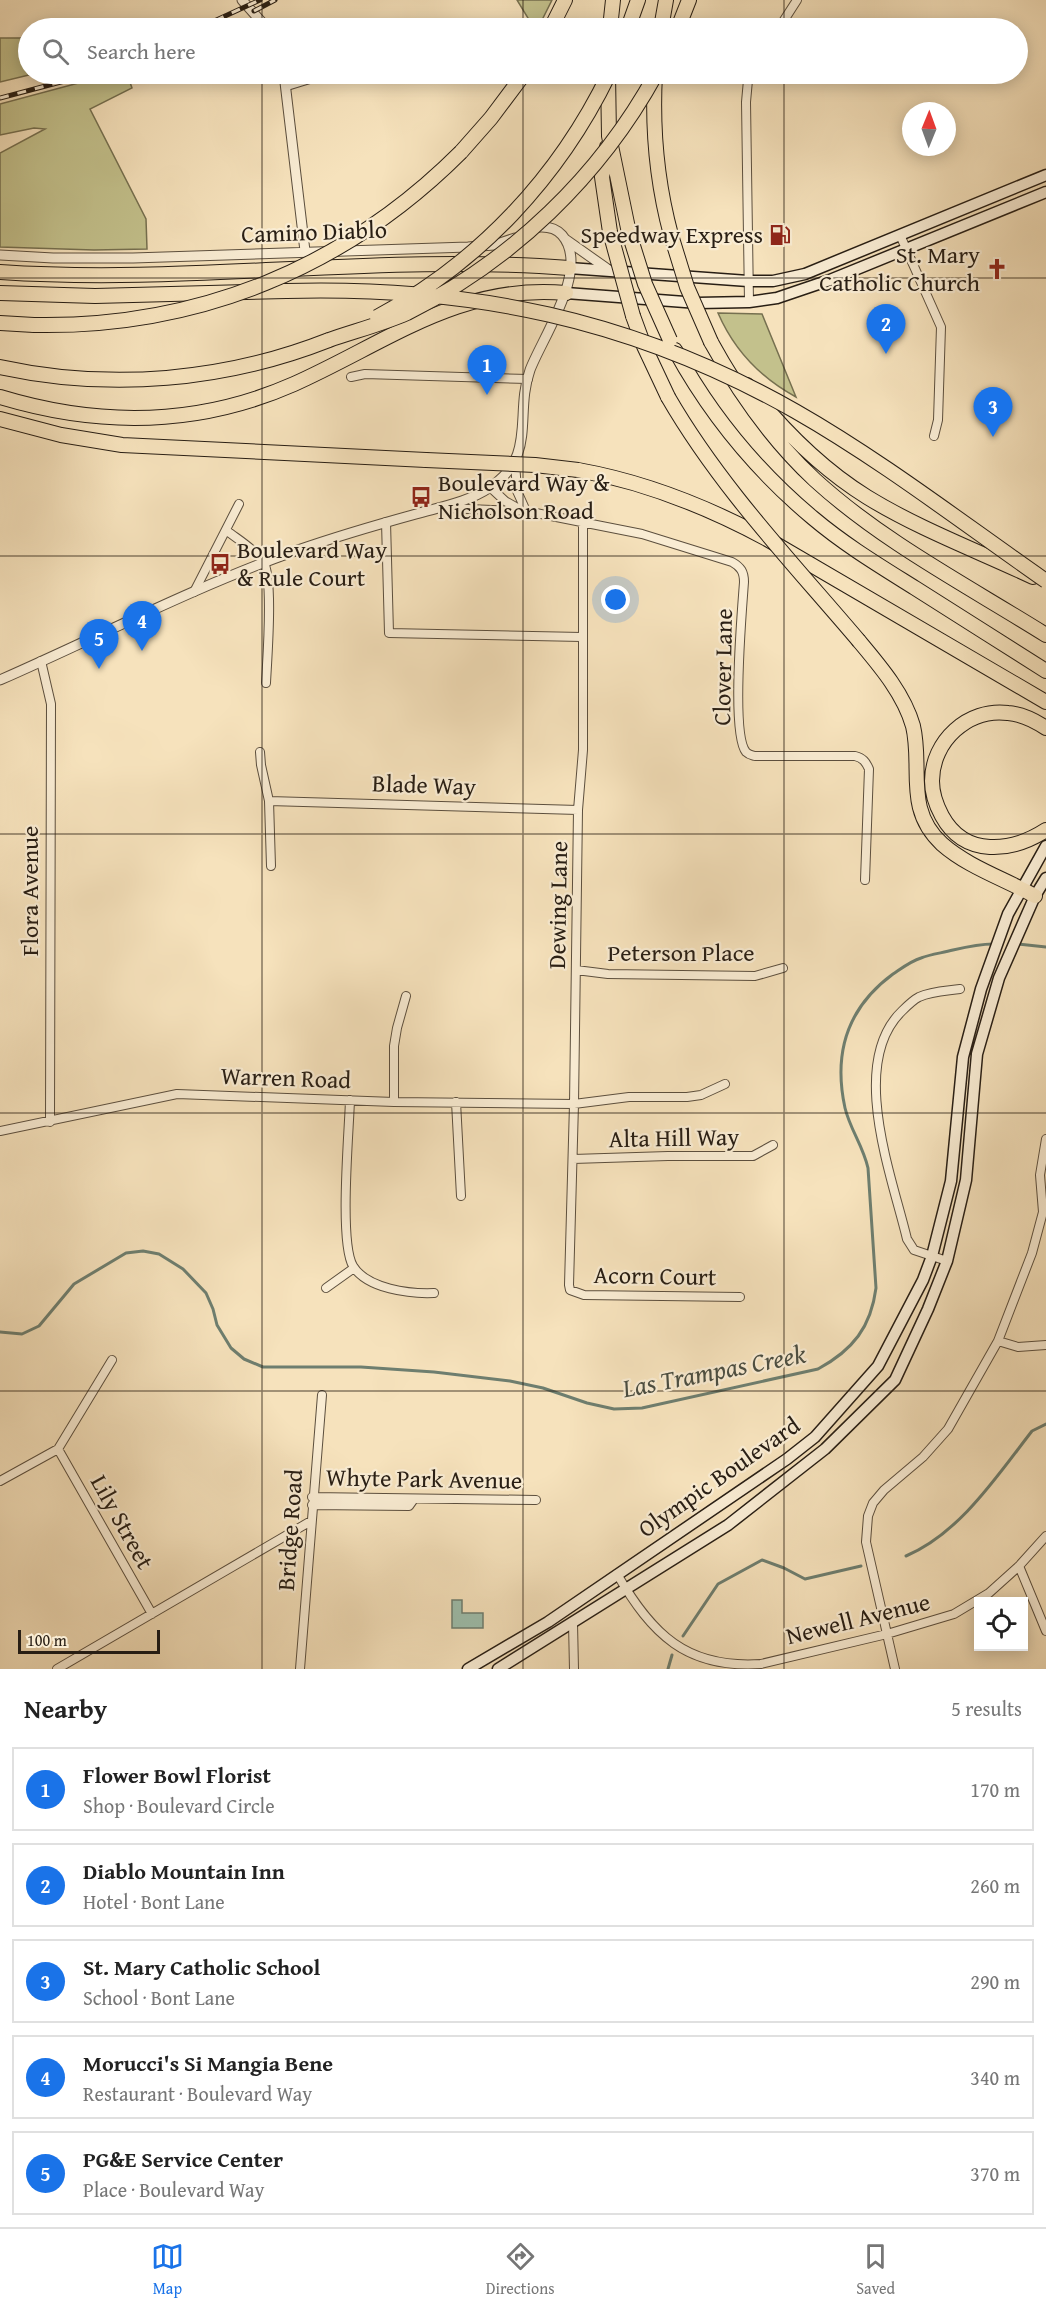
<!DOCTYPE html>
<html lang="en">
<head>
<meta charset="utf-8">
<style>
  :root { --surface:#fff; --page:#f6f6f6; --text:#222; --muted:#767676; --line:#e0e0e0; --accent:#1a73e8 }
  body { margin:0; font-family:"Gentium Book Plus",serif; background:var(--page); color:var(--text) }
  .controls { position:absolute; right:18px; bottom:18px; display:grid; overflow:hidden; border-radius:0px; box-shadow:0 3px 15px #0003 }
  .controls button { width:54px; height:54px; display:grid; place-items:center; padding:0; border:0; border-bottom:2px solid var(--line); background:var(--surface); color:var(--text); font:30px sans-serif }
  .compass { position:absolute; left:902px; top:102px; width:54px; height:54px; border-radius:50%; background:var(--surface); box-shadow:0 3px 15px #0003; rotate:1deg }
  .scale { position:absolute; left:18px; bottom:15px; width:142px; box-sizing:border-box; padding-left:6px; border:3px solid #281e14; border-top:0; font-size:16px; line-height:21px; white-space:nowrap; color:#281e14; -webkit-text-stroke:4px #f9ecd3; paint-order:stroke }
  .you { position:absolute; left:616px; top:600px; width:21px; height:21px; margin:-15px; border:4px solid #fff; border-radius:50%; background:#1a73e8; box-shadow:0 0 0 9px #1a73e833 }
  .badge { display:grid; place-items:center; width:39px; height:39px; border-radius:50%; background:var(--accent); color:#fff; font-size:20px; font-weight:700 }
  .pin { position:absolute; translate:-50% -50px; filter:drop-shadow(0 2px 3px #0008) }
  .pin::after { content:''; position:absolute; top:32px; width:21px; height:18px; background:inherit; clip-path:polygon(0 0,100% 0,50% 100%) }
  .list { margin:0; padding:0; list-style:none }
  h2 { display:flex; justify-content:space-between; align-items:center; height:78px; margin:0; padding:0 24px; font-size:26px }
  h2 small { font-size:20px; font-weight:400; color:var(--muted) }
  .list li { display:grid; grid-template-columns:39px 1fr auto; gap:18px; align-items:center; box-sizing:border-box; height:84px; margin:0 12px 12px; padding:0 12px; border:2px solid var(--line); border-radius:0px }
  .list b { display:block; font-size:22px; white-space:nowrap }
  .list p { margin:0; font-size:20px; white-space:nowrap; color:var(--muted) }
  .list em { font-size:20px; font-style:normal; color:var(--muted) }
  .icon { flex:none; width:33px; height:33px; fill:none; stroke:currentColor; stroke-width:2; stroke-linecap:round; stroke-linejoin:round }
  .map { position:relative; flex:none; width:1046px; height:1669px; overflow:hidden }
  .search { position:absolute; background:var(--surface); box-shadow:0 3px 15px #0003; left:18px; right:18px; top:18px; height:66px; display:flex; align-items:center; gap:15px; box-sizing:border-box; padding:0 21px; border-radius:33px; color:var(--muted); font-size:22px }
  .sheet { height:558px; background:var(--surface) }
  nav { display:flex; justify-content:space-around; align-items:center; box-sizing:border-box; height:84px; border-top:2px solid var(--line); background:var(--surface); font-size:16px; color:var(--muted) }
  nav a { display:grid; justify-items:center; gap:3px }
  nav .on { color:var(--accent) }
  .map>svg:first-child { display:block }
  .green { fill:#c3c18c; stroke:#767050; stroke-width:1.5 }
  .water { fill:#9dbeac; stroke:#6e7e6f; stroke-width:1.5 }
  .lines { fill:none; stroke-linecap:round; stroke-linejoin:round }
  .stream { stroke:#6e7e6f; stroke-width:3 }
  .minor-casing { stroke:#5c4f3e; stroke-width:10 }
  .tertiary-casing { stroke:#5c4f3e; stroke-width:11 }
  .secondary-casing { stroke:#281e14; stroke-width:13 }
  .motorway-casing { stroke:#281e14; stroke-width:16 }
  .minor { stroke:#f9ecd3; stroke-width:8 }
  .tertiary { stroke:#f9ecd3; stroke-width:9 }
  .secondary { stroke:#f9ecd3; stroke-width:10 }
  .motorway { stroke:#f6e2bc; stroke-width:14 }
  .rail-casing { stroke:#281e14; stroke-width:5 }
  .rail { stroke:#f9ecd3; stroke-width:3; stroke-dasharray:9; stroke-linecap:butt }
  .motorway-bridge-casing { stroke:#281e14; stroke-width:16; stroke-linecap:butt }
  .motorway-bridge { stroke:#f6e2bc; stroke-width:14 }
  .grid { fill:none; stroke:#281e14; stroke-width:1.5; stroke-opacity:0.55 }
  .labels { text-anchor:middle; stroke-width:4.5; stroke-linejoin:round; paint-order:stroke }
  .street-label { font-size:24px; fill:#281e14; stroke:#f9ecd3 }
  .poi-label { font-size:24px; fill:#281e14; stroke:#f9ecd3; text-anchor:end }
  .water-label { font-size:26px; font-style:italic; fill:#4b4e42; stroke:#f9ecd3 }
</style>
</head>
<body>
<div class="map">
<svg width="1046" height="1669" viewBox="0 0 1046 1669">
  <rect width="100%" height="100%" fill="#f6e2bc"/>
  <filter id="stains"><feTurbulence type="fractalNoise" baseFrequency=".00333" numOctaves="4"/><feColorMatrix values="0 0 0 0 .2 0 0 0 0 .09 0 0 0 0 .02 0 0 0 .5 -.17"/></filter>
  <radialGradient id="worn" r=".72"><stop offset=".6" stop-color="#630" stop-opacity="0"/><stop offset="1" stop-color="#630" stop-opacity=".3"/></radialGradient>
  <path class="green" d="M517,0H552L538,28H534Z
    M0,38H28V74H33L0,82Z
    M112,74H127L132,88L90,109L146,219L147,249L94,250L0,247V153L45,129L34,128L0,135V104Z
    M718,313L762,314L796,397C761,378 734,350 718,313Z"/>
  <path class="water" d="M452,1600H462V1613H483V1628H452Z"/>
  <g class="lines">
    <path class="stream" d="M1018,944L1046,947
      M0,1332L22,1334L39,1326L74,1284L126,1253L143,1251L159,1254L183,1269L206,1293L213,1309L217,1325L231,1348L244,1359L263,1367H361L434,1372L510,1381L543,1388L587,1403L614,1409L642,1408L818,1369C853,1350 871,1327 876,1288L868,1168C863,1146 850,1129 845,1108C833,1053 848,1007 893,974C902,968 911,961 921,958C931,954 942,953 953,950C966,947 979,944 993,944
      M906,1556C960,1533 997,1476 1032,1431L1046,1424
      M683,1636L718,1584L762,1560L784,1568L805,1579L861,1566
      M668,1669L672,1655"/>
    <defs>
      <path id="minor" d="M779,28L797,0
        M287,86L326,74
        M900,235L941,327L938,420L934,436
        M749,302L746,102L748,80L751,74
        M351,377L365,374L528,379
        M515,462L517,491L526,511
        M490,487L505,501L521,510L642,534L732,562C741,567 744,572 744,582C742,610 731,734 746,752C749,755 751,755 755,756H855C863,758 866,762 869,769L865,880
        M445,508L517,511
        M583,521V750L578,810L574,1104L569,1285L570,1290L584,1295L740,1297
        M386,522L389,633L582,637
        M227,531C239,540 254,549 263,561C274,577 267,660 266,683
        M194,592L239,504
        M41,661L51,704L50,1122
        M260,752L261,765L269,801L271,866
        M269,801L578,810
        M576,970L608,974L755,976L783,968
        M350,1100C349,1133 339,1242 353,1266C367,1289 410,1294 434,1293
        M394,1102V1046L397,1028L406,996
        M456,1102L461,1196
        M0,1131L177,1094L394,1102L574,1104L629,1097H687L701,1095L725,1084
        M573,1159L668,1156H753L773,1145
        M947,1261L914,1250L907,1239C892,1176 848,1063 902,1011C907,1006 913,1000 919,997C932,991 946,991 960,989
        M326,1288L354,1268
        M998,1341L1018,1347L1046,1345
        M58,1449L152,1614
        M0,1481L58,1449L112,1360
        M312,1497L536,1500
        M312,1505L409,1506L414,1499
        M1019,1566L1046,1631
        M617,1574C652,1634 686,1669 761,1664L887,1634L954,1614L989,1593L1019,1566L1046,1536
        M573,1623L574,1669
        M57,1669L311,1521
        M300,1669L322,1395
        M895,1669L866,1542L868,1516L873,1503L884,1490L923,1457L948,1429L998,1341L1032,1253L1043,1212L1040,1175L1046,1139"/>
      <path id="tertiary" d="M242,0L267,28
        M284,74L305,251
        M565,239L609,270
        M0,255L53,258H133L468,247L494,245L515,238
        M0,680C98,637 194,587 295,551C335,537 376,525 416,514C440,507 468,502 489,488C538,456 514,415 530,370C542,338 591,268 562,235C554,226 543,226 532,228"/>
      <path id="secondary" d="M569,268L748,281H773L805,274L1046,175
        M566,293L698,303L749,302L777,298L830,280L1046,192
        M468,1669L548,1622L787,1459L815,1437L878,1366L923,1280L932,1256L951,1181L963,1057L981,989L1008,914L1046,846
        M498,1669L728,1525L825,1449L895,1380L928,1309L947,1261L966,1180L977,1054L999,978L1035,896L1046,878"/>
      <path id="motorway" d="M551,28L565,0
        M610,28L613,0
        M628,28L638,0
        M661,28L666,0
        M678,28L689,0
        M608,74L609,136L629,233
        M655,74C652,128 657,183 671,235
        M607,147L602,177L610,232
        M461,152L491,118L524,74
        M0,272C190,285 380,253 569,268
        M0,293L95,296L286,291
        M633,316L644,346L668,397
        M0,323L34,325
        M711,342C739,393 772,440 815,480C883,542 968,586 1046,635
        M675,350C710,414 758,472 813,518C845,545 880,566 915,588C959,616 1002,643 1046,671
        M0,367C110,391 225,381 329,340
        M747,385C781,428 820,468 867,497C919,529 978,551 1033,577
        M0,397C99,427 199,426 294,384C386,343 460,283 566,293
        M0,419L61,435L122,445L426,460
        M578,470C645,482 706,506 767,539L1046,702
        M859,641C880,666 904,694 913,726C923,768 904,809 942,844C968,867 1005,879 1035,896
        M1046,728C1034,720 1022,714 1008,713C968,708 932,741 932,781C932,794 936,805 942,816C965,858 1012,852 1046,830"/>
    </defs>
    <use href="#minor" class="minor-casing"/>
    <use href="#tertiary" class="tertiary-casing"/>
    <use href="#secondary" class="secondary-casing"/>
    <use href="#motorway" class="motorway-casing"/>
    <use href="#minor" class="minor"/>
    <use href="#tertiary" class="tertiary"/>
    <use href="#secondary" class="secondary"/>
    <use href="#motorway" class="motorway"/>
    <defs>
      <path id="rail" d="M254,11L275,0
        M199,28L260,0
        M0,98L91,74"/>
    </defs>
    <use href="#rail" class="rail-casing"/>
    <use href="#rail" class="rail"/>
    <defs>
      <path id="motorway-bridge" d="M610,232L633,316
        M629,233L645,284L670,340
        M671,235L687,287L711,342
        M286,291C471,286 633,319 795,411C881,460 964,524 1046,581
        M377,317C479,263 559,177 609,74
        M34,325C198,328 345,268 461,152
        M329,340C355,331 382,324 407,313C512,261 600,176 656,74
        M668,397C720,487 792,562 859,641
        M426,460L535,465L578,470"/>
    </defs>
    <use href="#motorway-bridge" class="motorway-bridge-casing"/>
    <use href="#motorway-bridge" class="motorway-bridge"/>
  </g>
  <path class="grid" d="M262,0V28M523,0V28M784,0V28M262,74V1669M523,74V1669M784,74V1669M0,278H1046M0,556H1046M0,834H1046M0,1113H1046M0,1391H1046"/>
  <defs>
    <symbol id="fuel-bare" viewBox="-9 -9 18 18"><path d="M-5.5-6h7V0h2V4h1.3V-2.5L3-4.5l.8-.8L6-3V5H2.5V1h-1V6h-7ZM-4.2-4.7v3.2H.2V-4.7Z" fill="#8f2418" stroke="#f9ecd3" stroke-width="2.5" paint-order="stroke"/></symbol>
    <symbol id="church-bare" viewBox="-9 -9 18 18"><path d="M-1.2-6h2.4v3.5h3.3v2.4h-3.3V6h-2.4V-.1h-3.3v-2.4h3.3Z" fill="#8f2418" stroke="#f9ecd3" stroke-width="2.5" paint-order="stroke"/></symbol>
    <symbol id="bus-bare" viewBox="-9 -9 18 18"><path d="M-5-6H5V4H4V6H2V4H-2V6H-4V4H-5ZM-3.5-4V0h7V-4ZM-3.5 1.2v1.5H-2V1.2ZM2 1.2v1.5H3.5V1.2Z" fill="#8f2418" stroke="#f9ecd3" stroke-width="2.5" paint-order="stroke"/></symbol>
  </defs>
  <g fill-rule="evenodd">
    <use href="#fuel-bare" x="765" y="220" width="30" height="30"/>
    <use href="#church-bare" x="982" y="254" width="30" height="30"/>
    <use href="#bus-bare" x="406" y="482" width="30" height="30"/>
    <use href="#bus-bare" x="205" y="549" width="30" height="30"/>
  </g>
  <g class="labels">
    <g class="street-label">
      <text transform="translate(314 232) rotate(-2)" y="8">Camino Diablo</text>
      <text transform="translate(723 667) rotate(-89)" y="8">Clover Lane</text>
      <text transform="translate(424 785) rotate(2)" y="8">Blade Way</text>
      <text transform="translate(30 891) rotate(-90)" y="8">Flora Avenue</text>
      <text transform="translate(558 905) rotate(-89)" y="8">Dewing Lane</text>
      <text x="681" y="961">Peterson Place</text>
      <text transform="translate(286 1078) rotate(2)" y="8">Warren Road</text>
      <text transform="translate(674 1138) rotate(-1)" y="8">Alta Hill Way</text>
      <text transform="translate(655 1276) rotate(1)" y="8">Acorn Court</text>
      <text transform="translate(719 1477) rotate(-35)" y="8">Olympic Boulevard</text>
      <text transform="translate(424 1479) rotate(1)" y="8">Whyte Park Avenue</text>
      <text transform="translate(122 1522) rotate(61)" y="8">Lily Street</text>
      <text transform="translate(290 1530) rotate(-86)" y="8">Bridge Road</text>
      <text transform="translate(858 1619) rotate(-14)" y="8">Newell Avenue</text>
    </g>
    <g class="poi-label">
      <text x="763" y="243">Speedway Express</text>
      <text x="980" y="263">St. Mary<tspan x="980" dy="28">Catholic Church</tspan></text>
      <text x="438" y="491" text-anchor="start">Boulevard Way &amp;<tspan x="438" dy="28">Nicholson Road</tspan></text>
      <text x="237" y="558" text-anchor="start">Boulevard Way<tspan x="237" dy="28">&amp; Rule Court</tspan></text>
    </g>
    <g class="water-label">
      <text transform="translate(714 1371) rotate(-11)" y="9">Las Trampas Creek</text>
    </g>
  </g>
  <rect width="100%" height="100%" filter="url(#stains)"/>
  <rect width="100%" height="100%" fill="url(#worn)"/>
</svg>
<div class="controls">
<button><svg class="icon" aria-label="locate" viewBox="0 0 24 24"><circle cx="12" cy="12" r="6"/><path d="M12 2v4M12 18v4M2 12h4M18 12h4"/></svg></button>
</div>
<svg class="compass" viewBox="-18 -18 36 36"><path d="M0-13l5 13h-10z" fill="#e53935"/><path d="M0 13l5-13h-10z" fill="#767676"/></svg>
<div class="scale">100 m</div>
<div class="you"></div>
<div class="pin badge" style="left:487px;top:395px">1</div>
<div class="pin badge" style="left:886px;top:354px">2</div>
<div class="pin badge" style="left:993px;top:437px">3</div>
<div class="pin badge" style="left:142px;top:651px">4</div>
<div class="pin badge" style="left:99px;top:669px">5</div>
<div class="search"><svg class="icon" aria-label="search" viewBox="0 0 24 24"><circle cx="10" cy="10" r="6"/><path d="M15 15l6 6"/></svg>Search here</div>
</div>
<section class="sheet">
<h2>Nearby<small>5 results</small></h2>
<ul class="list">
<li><span class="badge">1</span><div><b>Flower Bowl Florist</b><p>Shop · Boulevard Circle</p></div><em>170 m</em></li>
<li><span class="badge">2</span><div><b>Diablo Mountain Inn</b><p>Hotel · Bont Lane</p></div><em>260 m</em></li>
<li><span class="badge">3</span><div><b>St. Mary Catholic School</b><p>School · Bont Lane</p></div><em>290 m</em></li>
<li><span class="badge">4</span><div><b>Morucci's Si Mangia Bene</b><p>Restaurant · Boulevard Way</p></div><em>340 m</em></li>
<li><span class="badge">5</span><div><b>PG&amp;E Service Center</b><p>Place · Boulevard Way</p></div><em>370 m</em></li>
</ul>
</section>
<nav>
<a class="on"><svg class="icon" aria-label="map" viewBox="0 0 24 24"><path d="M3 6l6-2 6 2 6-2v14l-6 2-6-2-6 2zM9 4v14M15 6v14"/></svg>Map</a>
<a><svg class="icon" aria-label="directions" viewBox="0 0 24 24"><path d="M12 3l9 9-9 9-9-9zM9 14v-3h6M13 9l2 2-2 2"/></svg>Directions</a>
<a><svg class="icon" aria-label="saved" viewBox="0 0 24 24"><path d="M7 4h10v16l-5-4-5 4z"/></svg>Saved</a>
</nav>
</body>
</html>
